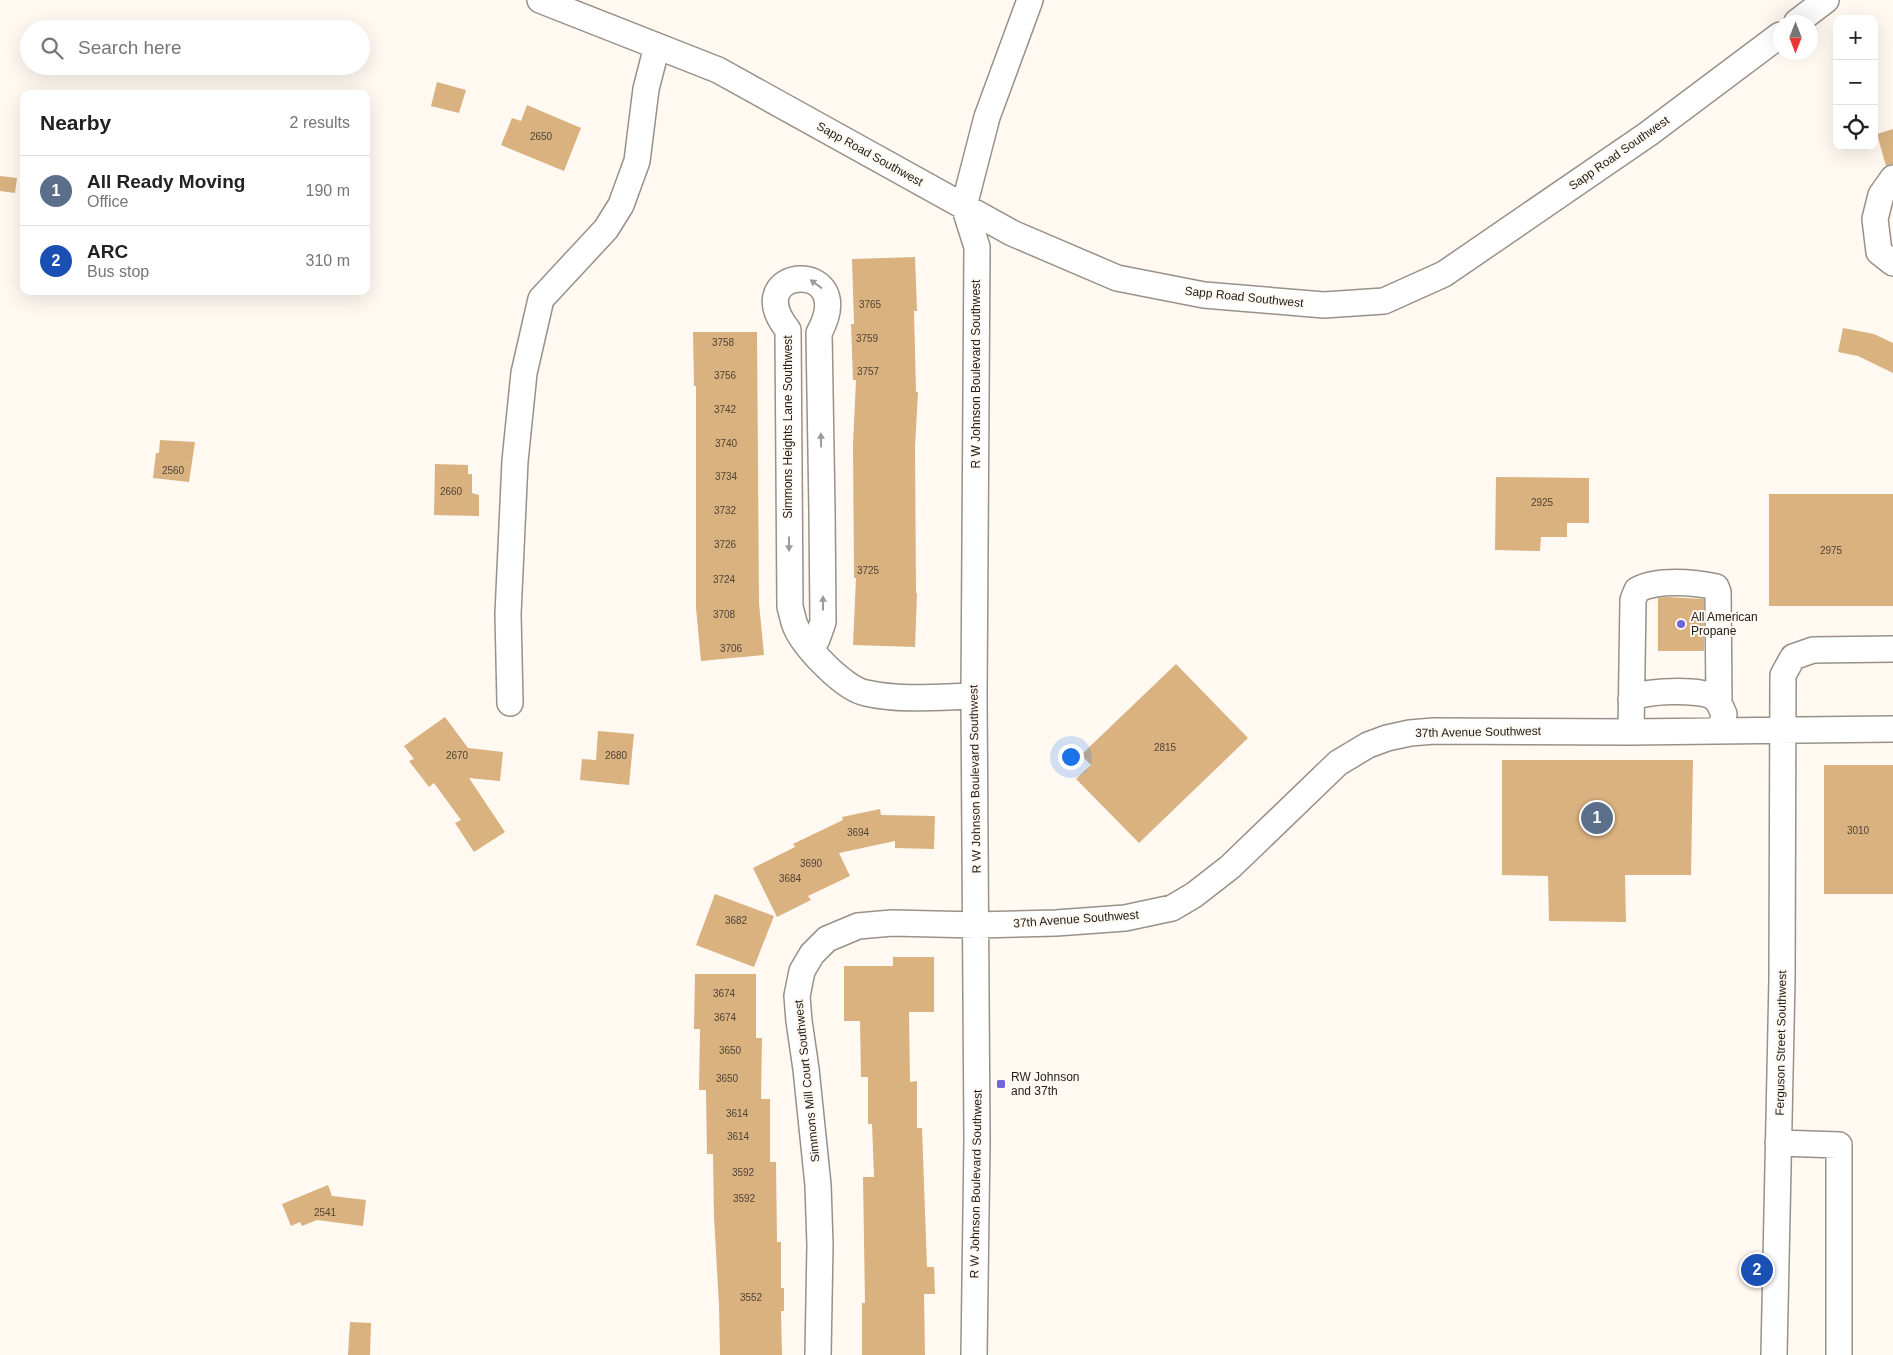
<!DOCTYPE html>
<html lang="en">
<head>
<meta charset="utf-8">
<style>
  :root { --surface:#fff; --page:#f2f2f2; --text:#222; --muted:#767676; --line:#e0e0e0; --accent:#b45309 }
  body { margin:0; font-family:Helvetica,sans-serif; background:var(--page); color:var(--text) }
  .controls { position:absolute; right:15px; top:15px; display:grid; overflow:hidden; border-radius:10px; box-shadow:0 5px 20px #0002 }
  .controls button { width:45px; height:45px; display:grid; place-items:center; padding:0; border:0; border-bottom:1px solid var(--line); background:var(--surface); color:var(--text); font:25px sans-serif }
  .compass { position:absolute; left:1773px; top:15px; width:45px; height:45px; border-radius:50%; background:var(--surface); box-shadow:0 5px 20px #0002; rotate:180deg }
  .you { position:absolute; left:1070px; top:756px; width:18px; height:18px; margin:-12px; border:4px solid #fff; border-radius:50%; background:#1a73e8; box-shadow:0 0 0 8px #1a73e833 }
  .badge { display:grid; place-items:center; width:32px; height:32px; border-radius:50%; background:var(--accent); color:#fff; font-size:16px; font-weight:700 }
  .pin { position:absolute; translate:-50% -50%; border:2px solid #fff; box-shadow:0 1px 5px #0006 }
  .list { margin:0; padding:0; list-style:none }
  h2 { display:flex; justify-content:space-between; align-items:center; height:65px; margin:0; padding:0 20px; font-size:21px }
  h2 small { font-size:16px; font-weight:400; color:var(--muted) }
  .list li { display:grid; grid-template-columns:32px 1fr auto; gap:15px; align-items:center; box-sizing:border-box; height:70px; padding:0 20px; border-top:1px solid var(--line) }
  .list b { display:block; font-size:19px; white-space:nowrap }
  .list p { margin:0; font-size:16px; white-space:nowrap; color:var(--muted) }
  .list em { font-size:16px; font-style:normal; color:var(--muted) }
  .icon { flex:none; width:28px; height:28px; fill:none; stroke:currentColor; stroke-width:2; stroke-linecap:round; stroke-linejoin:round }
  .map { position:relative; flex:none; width:1893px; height:1355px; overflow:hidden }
  .search { position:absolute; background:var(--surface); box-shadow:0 5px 20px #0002; left:20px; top:20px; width:350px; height:55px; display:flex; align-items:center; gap:12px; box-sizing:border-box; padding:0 18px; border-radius:28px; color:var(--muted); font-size:19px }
  .panel { position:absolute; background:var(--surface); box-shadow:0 5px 20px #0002; left:20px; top:90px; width:350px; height:205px; border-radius:10px }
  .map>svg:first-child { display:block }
  .building { fill:#d9b280 }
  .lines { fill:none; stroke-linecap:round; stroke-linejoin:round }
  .minor-casing { stroke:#989189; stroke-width:28 }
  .minor { stroke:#fff; stroke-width:25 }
  .oneway { fill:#9c9b99 }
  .poi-dot { fill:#6f66e0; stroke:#fff9f2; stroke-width:2 }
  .labels { text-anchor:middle; stroke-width:4; stroke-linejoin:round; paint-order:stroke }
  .number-label { font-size:10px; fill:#504436 }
  .street-label { font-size:12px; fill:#23201d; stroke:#fff9f2 }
  .poi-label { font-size:12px; fill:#23201d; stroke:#fff9f2; text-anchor:start }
</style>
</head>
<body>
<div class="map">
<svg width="1893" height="1355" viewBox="0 0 1893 1355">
  <rect width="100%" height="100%" fill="#fff9f2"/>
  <path class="building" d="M437,82L466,90L459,113L431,106Z
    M527,105L581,128L564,171L501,145L512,118L521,121Z
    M1893,129V164L1886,166L1877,134Z
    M0,176L17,178L15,193L0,191Z
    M915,257L917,311H914L916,392H918L915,447L916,593H917L915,647L853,645L856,578H854L853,445L856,380H853L851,324H854L852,259Z
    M1843,328L1874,334L1893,343V373L1858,356L1838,352Z
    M693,332H757L759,603L764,655L701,661L696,608V386H694Z
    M160,440L195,442L189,482L153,478L156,453H159Z
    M435,464L468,465V474H472V493L479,495V516L434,515Z
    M1496,477L1589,478V523H1567V537H1541L1540,551L1495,550Z
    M1769,494H1893V606H1769Z
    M1666,597L1704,599V651H1658V598Z
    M1176,664L1248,738L1139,843L1076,779L1091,765L1081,755Z
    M445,717L468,748L503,752L500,781L469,778L505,832L474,852L455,823L461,820L434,783L429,787L409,761L414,759L404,746Z
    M598,731L634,734L629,785L580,780L582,759L596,760Z
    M1502,760H1693L1691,875H1625L1626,922L1549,921L1548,876L1502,875Z
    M1824,765H1893V894H1824Z
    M880,809L881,815L935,816L934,849L895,848V841L839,853L850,876L808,896L811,900L777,917L753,868L795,847L793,844L843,820L842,817Z
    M715,894L774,916L754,967L696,945Z
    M893,957H934V1012H909L910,1082L917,1081V1128H922L927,1267H934L935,1294H924L925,1355H862V1303H865L863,1177H874L872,1124H868V1077H861L860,1021H844V966H893Z
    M695,974H756V1038H762L761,1099H770V1162H776L777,1242H781V1288H784V1311H781L782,1355H720L719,1305L714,1217L713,1154H707L706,1090H699L700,1029H694Z
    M328,1185L332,1196L366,1200L363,1226L317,1220L302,1226L300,1222L291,1226L282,1204Z
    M350,1322L371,1323L370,1355H348Z"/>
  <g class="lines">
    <defs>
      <path id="minor" d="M540,0L718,70L1012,233L1117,278L1204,295L1324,305L1384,301L1444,274L1648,134L1780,35
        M1797,22L1826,0
        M1893,178L1881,195L1875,219L1879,252L1893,263
        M811,649L817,639L823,622L822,511L819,333C860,257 737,266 788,330L790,607C792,613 793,620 795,625C803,646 844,689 866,693C901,701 939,697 974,696
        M1631,699C1642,690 1701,689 1713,697C1715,698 1717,701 1719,703
        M510,703L508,614L515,461L524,373L541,299L606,229L621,205L637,161L646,89L657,46
        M1631,732L1633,600L1637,590C1657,579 1694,582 1716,587L1718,592L1719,703L1724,714L1721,731
        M1778,1143L1839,1145V1355
        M818,1355L820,1245L818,1185L806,1069L799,1021L797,996L802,971L812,954L827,939L858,926L892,923L977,925L1056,923L1125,918L1172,908L1194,895L1230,867L1338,763L1368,745L1387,738L1410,733L1434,731L1631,732L1893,729
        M974,1355L977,1141L974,696L977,247L964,206L987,117L1030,0
        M1774,1355L1782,979L1783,675L1793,657L1813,650L1893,649"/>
    </defs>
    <use href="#minor" class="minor-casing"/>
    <use href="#minor" class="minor"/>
  </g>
  <defs><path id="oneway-solid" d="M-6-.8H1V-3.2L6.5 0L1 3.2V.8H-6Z" transform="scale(1.25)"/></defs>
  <g class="oneway">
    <use href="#oneway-solid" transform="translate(816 284) rotate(-144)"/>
    <use href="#oneway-solid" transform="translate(821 440) rotate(-91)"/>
    <use href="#oneway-solid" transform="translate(789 544) rotate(90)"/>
    <use href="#oneway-solid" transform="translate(823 603) rotate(-90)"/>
  </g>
  <g class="poi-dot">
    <circle cx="1681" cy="624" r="5"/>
    <rect x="996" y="1079" width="10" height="10" rx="2.5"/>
  </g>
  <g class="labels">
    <g class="number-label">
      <text x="541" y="140">2650</text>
      <text x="870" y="308">3765</text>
      <text x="867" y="342">3759</text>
      <text x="723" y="346">3758</text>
      <text x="868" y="375">3757</text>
      <text x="725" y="379">3756</text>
      <text x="725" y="413">3742</text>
      <text x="726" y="447">3740</text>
      <text x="173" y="474">2560</text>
      <text x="726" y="480">3734</text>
      <text x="451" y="495">2660</text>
      <text x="1542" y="506">2925</text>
      <text x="725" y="514">3732</text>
      <text x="725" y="548">3726</text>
      <text x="1831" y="554">2975</text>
      <text x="868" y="574">3725</text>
      <text x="724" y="583">3724</text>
      <text x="724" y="618">3708</text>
      <text x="731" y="652">3706</text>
      <text x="1165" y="751">2815</text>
      <text x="457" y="759">2670</text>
      <text x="616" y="759">2680</text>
      <text x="1858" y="834">3010</text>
      <text x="858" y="836">3694</text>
      <text x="811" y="867">3690</text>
      <text x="790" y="882">3684</text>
      <text x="736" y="924">3682</text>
      <text x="724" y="997">3674</text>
      <text x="725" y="1021">3674</text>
      <text x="730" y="1054">3650</text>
      <text x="727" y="1082">3650</text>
      <text x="737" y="1117">3614</text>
      <text x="738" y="1140">3614</text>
      <text x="743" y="1176">3592</text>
      <text x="744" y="1202">3592</text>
      <text x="325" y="1216">2541</text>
      <text x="751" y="1301">3552</text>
    </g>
    <g class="street-label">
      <text transform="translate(1619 153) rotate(-35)" y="4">Sapp Road Southwest</text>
      <text transform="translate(870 154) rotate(29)" y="4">Sapp Road Southwest</text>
      <text transform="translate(1244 297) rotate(6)" y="4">Sapp Road Southwest</text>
      <text transform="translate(976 374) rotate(-90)" y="4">R W Johnson Boulevard Southwest</text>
      <text transform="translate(788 427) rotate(-90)" y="4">Simmons Heights Lane Southwest</text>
      <text transform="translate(1478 732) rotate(-1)" y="4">37th Avenue Southwest</text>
      <text transform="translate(975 779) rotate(-91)" y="4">R W Johnson Boulevard Southwest</text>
      <text transform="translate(1076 919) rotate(-4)" y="4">37th Avenue Southwest</text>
      <text transform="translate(1781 1043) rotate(-89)" y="4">Ferguson Street Southwest</text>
      <text transform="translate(807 1081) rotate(-96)" y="4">Simmons Mill Court Southwest</text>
      <text transform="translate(976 1184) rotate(-89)" y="4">R W Johnson Boulevard Southwest</text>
    </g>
    <g class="poi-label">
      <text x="1691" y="621">All American<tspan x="1691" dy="14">Propane</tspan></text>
      <text x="1011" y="1081">RW Johnson<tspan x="1011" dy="14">and 37th</tspan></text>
    </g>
  </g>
</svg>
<div class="controls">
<button>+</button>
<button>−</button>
<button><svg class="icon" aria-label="locate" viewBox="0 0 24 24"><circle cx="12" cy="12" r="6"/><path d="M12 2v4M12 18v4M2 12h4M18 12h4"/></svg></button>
</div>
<svg class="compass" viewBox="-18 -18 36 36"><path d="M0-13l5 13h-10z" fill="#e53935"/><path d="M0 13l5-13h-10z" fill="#767676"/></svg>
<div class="you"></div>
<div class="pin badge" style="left:1597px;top:818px;background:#5c6f8a">1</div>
<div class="pin badge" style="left:1757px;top:1270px;background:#1a4fb4">2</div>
<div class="search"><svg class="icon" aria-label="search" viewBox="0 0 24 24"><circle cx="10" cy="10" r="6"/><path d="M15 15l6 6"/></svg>Search here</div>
<section class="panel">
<h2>Nearby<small>2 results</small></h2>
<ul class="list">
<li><span class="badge" style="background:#5c6f8a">1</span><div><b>All Ready Moving</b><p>Office</p></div><em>190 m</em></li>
<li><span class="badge" style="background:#1a4fb4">2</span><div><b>ARC</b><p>Bus stop</p></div><em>310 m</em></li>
</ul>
</section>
</div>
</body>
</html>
